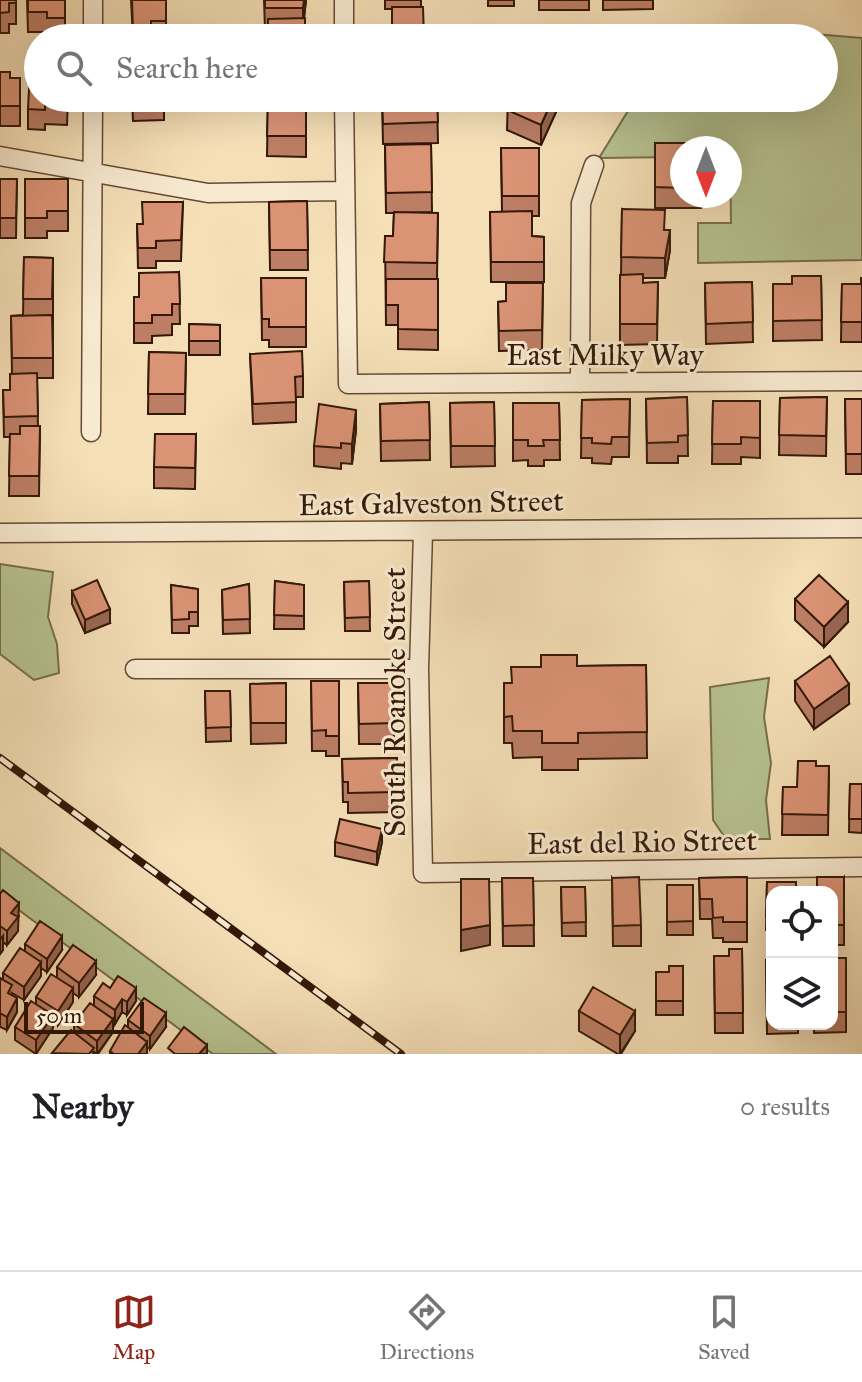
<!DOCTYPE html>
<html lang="en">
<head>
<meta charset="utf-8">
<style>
  :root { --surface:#fff; --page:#f6f6f6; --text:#202124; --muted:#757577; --line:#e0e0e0; --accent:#8f2418 }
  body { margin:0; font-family:"IM FELL Great Primer",serif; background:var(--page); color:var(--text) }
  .controls { position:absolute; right:24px; bottom:24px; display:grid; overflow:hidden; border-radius:16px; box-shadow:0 8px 32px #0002 }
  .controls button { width:72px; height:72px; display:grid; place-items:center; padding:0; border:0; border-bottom:2px solid var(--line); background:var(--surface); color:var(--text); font:40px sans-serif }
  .compass { position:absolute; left:670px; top:136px; width:72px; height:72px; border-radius:50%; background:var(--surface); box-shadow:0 8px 32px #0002; rotate:180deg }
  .scale { position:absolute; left:24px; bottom:20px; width:120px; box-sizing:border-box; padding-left:8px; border:4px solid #341908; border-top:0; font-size:22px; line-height:28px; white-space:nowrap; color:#341908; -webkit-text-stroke:6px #f8ead0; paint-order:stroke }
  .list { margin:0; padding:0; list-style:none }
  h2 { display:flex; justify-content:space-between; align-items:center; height:104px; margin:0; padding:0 32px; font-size:34px }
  h2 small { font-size:26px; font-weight:400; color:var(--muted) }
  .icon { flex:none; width:44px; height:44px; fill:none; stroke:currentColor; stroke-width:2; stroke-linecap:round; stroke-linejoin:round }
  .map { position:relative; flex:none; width:862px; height:1054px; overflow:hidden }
  .search { position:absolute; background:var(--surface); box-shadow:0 8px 32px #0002; left:24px; right:24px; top:24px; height:88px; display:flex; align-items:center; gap:20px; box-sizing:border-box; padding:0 28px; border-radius:44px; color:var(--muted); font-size:30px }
  .sheet { height:216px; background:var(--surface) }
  nav { display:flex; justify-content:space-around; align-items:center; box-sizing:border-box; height:112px; border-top:2px solid var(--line); background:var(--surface); font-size:22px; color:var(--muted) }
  nav a { display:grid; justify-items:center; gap:4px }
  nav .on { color:var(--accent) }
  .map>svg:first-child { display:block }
  .park { fill:#b7c392; stroke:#766e4d; stroke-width:2 }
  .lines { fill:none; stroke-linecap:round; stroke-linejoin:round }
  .minor-casing { stroke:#644a34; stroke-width:21 }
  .minor { stroke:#f8ead0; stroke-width:18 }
  .rail-casing { stroke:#341908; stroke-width:8 }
  .rail { stroke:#f8ead0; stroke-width:5; stroke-dasharray:15; stroke-linecap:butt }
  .wall { fill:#bc7e65; stroke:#341908; stroke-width:2 }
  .shaded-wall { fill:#996753; stroke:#341908; stroke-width:2 }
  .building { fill:#db9376; stroke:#341908; stroke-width:2 }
  .labels { text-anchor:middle; stroke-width:6; stroke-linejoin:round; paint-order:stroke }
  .street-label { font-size:30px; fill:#341908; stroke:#f8ead0 }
</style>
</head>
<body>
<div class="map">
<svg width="862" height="1054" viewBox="0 0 862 1054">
  <rect width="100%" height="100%" fill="#f5dfb7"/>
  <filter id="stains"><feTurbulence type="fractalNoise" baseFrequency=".0025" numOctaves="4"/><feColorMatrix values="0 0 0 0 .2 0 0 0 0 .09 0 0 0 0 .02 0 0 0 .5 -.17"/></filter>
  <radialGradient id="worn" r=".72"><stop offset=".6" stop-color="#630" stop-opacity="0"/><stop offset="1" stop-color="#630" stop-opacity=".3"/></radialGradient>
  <path class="park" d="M678,30L790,32L862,38V260L698,263V223H731L730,148H682V157L599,158L636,98H824V38H672Z
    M0,564L53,572L48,617L57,644L59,673L34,680L0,654Z
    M769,678L764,717L771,763L766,800L770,839H726L713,820L710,687Z
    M0,848L276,1054H213L0,896Z"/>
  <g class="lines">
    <defs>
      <path id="minor" d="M93,38V0
        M344,38V0
        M344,98L348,384L862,381
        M0,156L208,193L343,191
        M580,383L581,203L594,165
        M91,432L93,98
        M423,532L419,669L423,873L862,867
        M0,533L862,528
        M135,669H419"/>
    </defs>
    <use href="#minor" class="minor-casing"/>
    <use href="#minor" class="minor"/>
    <defs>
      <path id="rail" d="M0,758L401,1054"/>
    </defs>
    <use href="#rail" class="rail-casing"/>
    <use href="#rail" class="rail"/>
  </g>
  <path class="wall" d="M0,0H16V24H9V33H0Z
    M27,0H65V38H47V32H28Z
    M131,0H166V38H133Z
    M264,0H306L304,18L265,29Z
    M385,0H421V7L392,35V9H385Z
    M488,0H514V6H488Z
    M539,0H589V10H539Z
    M603,0H653V9L603,10Z
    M0,72L10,78H20V126H0Z
    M68,98L67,125L45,124V130L28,129V109Z
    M132,98H171V101H164V120L133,121Z
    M268,98H306V157L267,156Z
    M382,98H437L438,143L383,144Z
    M508,98H561V101L541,145L507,130Z
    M594,98H620V104L594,105Z
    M655,143L682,148V196H701V208H655Z
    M431,144L432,212L402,213H438L437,279H438V350L398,349V325H386L385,236H393L394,213H386L385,145Z
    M501,148H539V216H532V236L544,237V282H491L490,212H502Z
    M0,179H17L16,238H0Z
    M25,179H68V231H47V238H25Z
    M307,201L308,270H270L269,202Z
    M183,202L181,261H156V268H138L137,224H142Z
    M622,209L665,230L670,250L665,278H643V283L658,282L657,344L620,345V275H621Z
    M24,257L53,258V378H37L38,426H40L39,496H9L10,437H4L3,390H10L12,374L11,316L23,315Z
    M179,272L180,324H172V335L152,336V343H134V297H139Z
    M821,276L822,340L773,341V284H792Z
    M261,278H306V347H269V340H262Z
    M862,278V342H841L842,284H861Z
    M752,282L753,342L706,344L705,283Z
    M543,283L542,350L499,351L498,302L506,301Z
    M189,324L220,325V355H189Z
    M149,352L186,353L185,414H148Z
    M250,354L303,376V397H296V422L253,424Z
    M687,397L688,456H678V463H647L646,399Z
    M827,397L826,456L779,455L780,398Z
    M630,399L629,457H612L611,464L592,463V458H581L582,400Z
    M845,399H862V474H846Z
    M713,401H760V458L741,457V464H712Z
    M429,402L430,460L381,461L380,404Z
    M494,402L495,466L451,467L450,403Z
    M513,403H559L560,460H544V466H528V460L513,461Z
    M356,430L352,464L341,463V469L314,466V446Z
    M196,434L195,489L154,488V467Z
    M275,581L304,585V629H274Z
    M369,581L370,631H345L344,582Z
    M249,584L250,633L223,634L222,590Z
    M171,585L198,589V626H189V633H172Z
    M72,591L110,623L85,633L72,604Z
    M795,599L848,622L824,647L795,620Z
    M646,665L647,758L578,759V770H542V757L513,758L512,743H504V683H511L577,666Z
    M311,681H339V756H326V751H312Z
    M795,681L849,704L814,729L795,701Z
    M286,683V743L251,744L250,684Z
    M358,683H393L394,744H359Z
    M205,691H230L231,741L206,742Z
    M397,758V812L348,813V802H343L342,759Z
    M816,766H829L828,835H782L783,787H797Z
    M850,784H862V833L849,832Z
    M335,842H382L377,865L335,856Z
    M747,877V942H723V938H713L712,919H700L699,878Z
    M844,877V945H832V892Z
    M502,878H533L534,946H503Z
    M612,878L641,925V946H613Z
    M767,882L772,892V930H766Z
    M667,885H693V935H667Z
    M561,887H585L586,936H562Z
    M0,894L19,916L18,918V931L7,945L3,942V950L0,954Z
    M25,944L62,950L47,972L41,968V976L24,1000L12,993L17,1012L7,1030L0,1027V978L3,980V973L25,952Z
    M742,949L743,1033H715L714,956H729Z
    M832,958H846V1032L814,1033V1024H832Z
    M766,960H772V1024H798V1033L767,1034Z
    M683,966V1015H656V972H669Z
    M57,967L96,975L79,997L73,993V1002L58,1025L53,1022V1028L36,1054L15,1040V1027L36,1004V997L57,978Z
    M110,988L136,1001L127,1015L122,1012L115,1024L113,1022V1032L98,1054L94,1052V1054L74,1033V1024L94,1006V996Z
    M579,1011L635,1031L621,1054H618L579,1031Z
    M128,1020L166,1027L150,1049L147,1047V1054H110V1051L128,1028Z"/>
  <path class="shaded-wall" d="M304,0H306L303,28V8Z
    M553,98H561V101L541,145V125Z
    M670,230V250L665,278V258Z
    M356,410V430L352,464V444Z
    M848,602V622L824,647V627Z
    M110,609V623L85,633V620Z
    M849,684V704L814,729V709Z
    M382,829V842L377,865V852Z
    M19,903L18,931L7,945V931L11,913Z
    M490,925V945L461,951V930Z
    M3,936V950L0,954V940Z
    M62,936V950L47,972V959Z
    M96,961V975L79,997V983Z
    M41,962V976L24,1000V987Z
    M73,988V1002L58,1025V1011Z
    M136,988V1001L127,1015V1002Z
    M17,998V1012L7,1030V1017Z
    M122,999V1012L115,1024V1010Z
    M635,1011V1031L620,1054V1035Z
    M166,1013V1027L150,1049V1036Z
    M53,1015V1028L36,1054V1040Z
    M113,1019V1032L97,1054V1041Z
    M147,1042V1054H138Z
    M207,1045V1054H199Z"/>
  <path class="building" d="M0,0H16V3H9V12L0,13Z
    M28,0H65V18H47V12H28Z
    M132,0H166V21H151V29L133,30Z
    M265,0H304L303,8H265Z
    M392,7H423L424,38H387L386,35H392Z
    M305,18V38H268V19Z
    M619,31V38H570V32Z
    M30,70H38V98H67V104H45V110L28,109Z
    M0,72H10V78H20V106H0Z
    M133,98H164V100L133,101Z
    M268,98H306V136H267Z
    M382,98H437L438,122L383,124Z
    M512,98H553L541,125L507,110Z
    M655,143H695V148H682V188L655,187Z
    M431,144L432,192L386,193L385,145Z
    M501,148H539V196H502Z
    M0,179H17L16,218H0Z
    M25,179H68V211H47V218H25Z
    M307,201L308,250H270L269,202Z
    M142,202H183L181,240L156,241V248H138L137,224H143Z
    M622,209L665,210L664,230H670L665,258L621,257Z
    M532,211V236L544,237V262H491L490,212Z
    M394,212L438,213L437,263L384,262L385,236H393Z
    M24,257L53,258L52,299H23Z
    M179,272L180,304H172V315H152V323H134V297H139V273Z
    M643,274V283L658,282L657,324H620V275Z
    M792,276H821L822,320L773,321V284H792Z
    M261,278H306V327H269V319H262Z
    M861,278H862V322H841L842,284H861Z
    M386,279H438V330L398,329V305H386Z
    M752,282L753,322L706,324L705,283Z
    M506,283H543L542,330L499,331L498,302L506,301Z
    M52,315L53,358H12L11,316Z
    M189,324L220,325V341H189Z
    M302,351L303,376L295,377L296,402L253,404L250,354Z
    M149,352L186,353L185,394H148Z
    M37,373L38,416L4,417L3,390H10V374Z
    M687,397L688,435L678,436V442L647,443L646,399Z
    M827,397L826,436L779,435L780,398Z
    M630,399L629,437H612L611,444L592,443V438H581L582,400Z
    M845,399H862V454H846Z
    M713,401H760V438L741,437V444H712Z
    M429,402L430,440L381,441L380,404Z
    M494,402L495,446H451L450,403Z
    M513,403H559L560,440H543L544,446H528V440H513Z
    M319,404L356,410L352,444L341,443V448L314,446Z
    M20,426H40L39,476H9L10,434H20Z
    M155,434H196L195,468L154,467Z
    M819,575L848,602L824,627L795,599Z
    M97,580L110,609L85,620L72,591Z
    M275,581L304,585V616L274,615Z
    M369,581L370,617L345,618L344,582Z
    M249,584L250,619L223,620L222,590Z
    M171,585L198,589V612H189V619L172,620Z
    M541,655H577V666L646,665L647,732L578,733V743H542V731H513L512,716L504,717V683H512L511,667H541Z
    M830,656L849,684L814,709L795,681Z
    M311,681H339V736H326V730L312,731Z
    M286,683V723H251L250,684Z
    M358,683H393L394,723L359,724Z
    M205,691H230L231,727L206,728Z
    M397,758V792L348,793V782H343L342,759Z
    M798,761H816V766H829L828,815L782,814L783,787H797Z
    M850,784H862V819H849Z
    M340,819L382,829L377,852L335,842Z
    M639,877L641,925L613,926L612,878Z
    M747,877V922H723V917L713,918L712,899H700L699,878Z
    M817,877H844V925H832V892H817Z
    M502,878H533L534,925L503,926Z
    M461,879H489L490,925L461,930Z
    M767,882H796V892H772V917H766Z
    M667,885H693V921L667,922Z
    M561,887H585L586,922L562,923Z
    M3,890L19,903L11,913L18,917L7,931L0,926V894Z
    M40,921L62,936L47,959L25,944Z
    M73,945L96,961L79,983L57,967Z
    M20,948L41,962L24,987L3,973Z
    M729,949H742L743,1013H715L714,956H729Z
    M832,958H846V1012H832Z
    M766,960H772V1013L767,1014Z
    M669,966H683V1001H656V972H669Z
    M51,974L73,988L58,1011L36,997Z
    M118,976L136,988L127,1002L122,999L115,1010L94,996L103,983L110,988Z
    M0,978L12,985L8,993L17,998L7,1017L0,1013Z
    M593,987L635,1011L620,1035L579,1011Z
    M144,998L166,1013L150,1036L128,1020Z
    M31,1001L53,1015L36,1040L15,1027Z
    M90,1003L113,1019L97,1041L74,1024Z
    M125,1025L147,1042L138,1054H114L110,1051Z
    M184,1027L207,1045L199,1054H175L168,1048Z
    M71,1030L94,1048L89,1054L52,1053Z"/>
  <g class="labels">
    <g class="street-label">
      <text x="605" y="365">East Milky Way</text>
      <text transform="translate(431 503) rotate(-1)" y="10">East Galveston Street</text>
      <text transform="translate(395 702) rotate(-90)" y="10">South Roanoke Street</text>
      <text transform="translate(642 842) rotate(-1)" y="10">East del Rio Street</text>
    </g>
  </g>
  <rect width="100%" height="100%" filter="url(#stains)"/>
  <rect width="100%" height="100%" fill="url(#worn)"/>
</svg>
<div class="controls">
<button><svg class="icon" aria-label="locate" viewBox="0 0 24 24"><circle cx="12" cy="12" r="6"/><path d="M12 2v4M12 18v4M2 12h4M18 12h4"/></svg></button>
<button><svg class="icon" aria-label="layers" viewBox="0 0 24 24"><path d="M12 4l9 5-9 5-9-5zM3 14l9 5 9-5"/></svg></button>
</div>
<svg class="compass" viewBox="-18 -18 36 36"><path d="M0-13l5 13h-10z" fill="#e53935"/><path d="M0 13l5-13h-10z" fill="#757577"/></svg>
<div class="scale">50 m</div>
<div class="search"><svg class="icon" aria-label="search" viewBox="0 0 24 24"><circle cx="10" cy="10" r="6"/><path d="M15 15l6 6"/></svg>Search here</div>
</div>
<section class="sheet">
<h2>Nearby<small>0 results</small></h2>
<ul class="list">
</ul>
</section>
<nav>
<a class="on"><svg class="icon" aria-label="map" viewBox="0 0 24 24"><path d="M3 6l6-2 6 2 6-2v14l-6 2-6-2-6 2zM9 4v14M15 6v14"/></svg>Map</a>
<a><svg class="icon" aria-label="directions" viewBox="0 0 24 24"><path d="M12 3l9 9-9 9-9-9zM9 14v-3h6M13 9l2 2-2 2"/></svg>Directions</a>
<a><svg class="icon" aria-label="saved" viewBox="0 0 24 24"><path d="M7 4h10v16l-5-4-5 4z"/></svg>Saved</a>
</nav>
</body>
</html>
